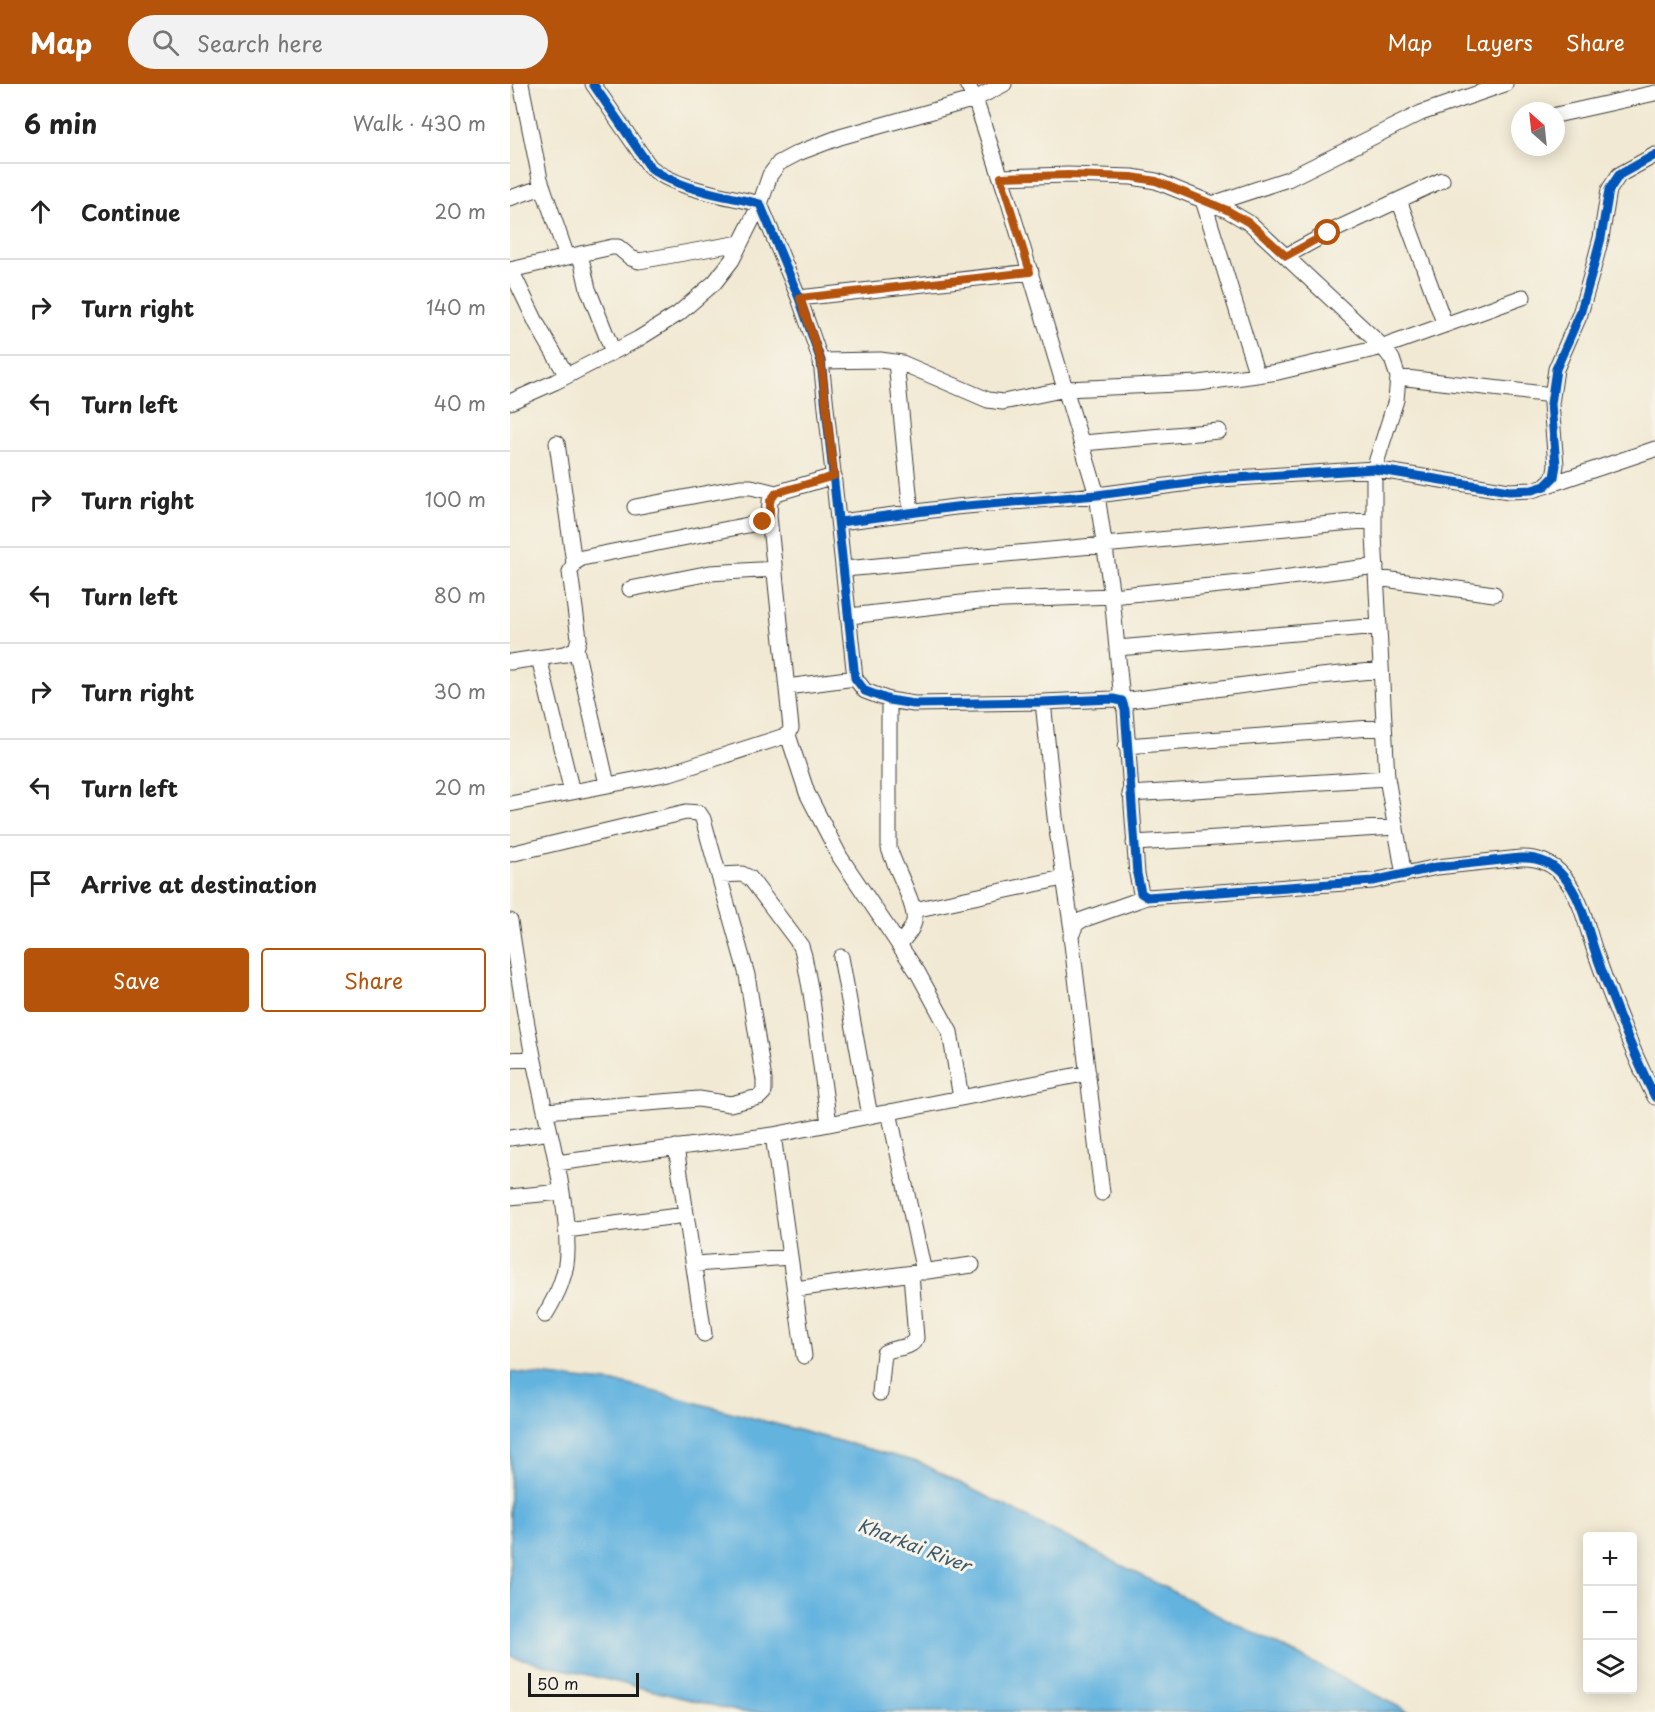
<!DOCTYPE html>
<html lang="en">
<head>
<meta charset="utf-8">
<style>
  :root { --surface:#fff; --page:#f2f2f2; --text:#222; --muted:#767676; --line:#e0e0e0; --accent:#b45309 }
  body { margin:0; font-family:"Playpen Sans",sans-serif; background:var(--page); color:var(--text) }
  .controls { position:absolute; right:18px; bottom:18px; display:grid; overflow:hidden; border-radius:6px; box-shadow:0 3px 15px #0003 }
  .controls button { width:54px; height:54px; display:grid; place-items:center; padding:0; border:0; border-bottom:2px solid var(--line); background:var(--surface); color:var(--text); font:30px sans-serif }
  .compass { position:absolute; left:1001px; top:18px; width:54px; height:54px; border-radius:50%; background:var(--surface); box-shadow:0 3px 15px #0003; rotate:333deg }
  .scale { position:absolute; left:18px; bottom:15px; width:111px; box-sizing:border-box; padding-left:6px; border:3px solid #1c1c1c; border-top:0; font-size:16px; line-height:21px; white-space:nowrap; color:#1c1c1c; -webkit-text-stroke:4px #f7f3e8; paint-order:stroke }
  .stop { position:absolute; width:18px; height:18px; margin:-14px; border:4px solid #b45309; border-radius:50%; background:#fff }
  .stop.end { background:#b45309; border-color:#fff; box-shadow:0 2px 6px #0008 }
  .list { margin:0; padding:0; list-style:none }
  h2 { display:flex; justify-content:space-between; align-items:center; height:78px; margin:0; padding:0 24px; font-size:26px }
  h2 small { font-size:20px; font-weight:400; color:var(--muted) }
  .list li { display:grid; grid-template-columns:39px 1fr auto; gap:18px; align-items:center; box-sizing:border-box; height:96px; padding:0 24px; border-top:2px solid var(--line) }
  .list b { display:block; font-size:22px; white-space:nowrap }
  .list em { font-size:20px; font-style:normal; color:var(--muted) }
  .actions { display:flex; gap:12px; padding:18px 24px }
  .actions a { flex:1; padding:14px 0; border:2px solid var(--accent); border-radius:6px; text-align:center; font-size:21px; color:var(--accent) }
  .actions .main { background:var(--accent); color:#fff }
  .icon { flex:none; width:33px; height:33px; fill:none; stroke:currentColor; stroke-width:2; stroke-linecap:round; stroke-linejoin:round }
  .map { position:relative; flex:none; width:1145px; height:1628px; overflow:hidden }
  header { display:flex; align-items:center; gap:36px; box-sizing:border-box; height:84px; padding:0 30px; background:var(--accent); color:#fff }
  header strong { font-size:28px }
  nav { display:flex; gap:33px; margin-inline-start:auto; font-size:21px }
  .search { width:420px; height:54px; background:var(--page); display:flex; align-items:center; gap:15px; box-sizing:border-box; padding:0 21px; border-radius:33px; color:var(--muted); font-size:22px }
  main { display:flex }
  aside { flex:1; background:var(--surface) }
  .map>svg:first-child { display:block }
  .water { fill:#64b3df; stroke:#40687e; stroke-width:1.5 }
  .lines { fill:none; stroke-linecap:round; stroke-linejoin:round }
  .street-casing { stroke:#3c3b37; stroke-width:17 }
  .street { stroke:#fff; stroke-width:15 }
  .cycleway-casing { stroke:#f7f3e8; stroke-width:13 }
  .cycleway { stroke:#0057b8; stroke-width:9 }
  .route { stroke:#b45309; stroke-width:8 }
  .labels { text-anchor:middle; stroke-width:6; stroke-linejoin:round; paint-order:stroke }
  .water-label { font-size:18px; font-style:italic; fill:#39586a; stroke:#f7f3e8 }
</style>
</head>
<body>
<header>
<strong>Map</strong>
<div class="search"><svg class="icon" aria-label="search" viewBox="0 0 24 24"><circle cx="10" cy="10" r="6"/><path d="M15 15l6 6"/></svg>Search here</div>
<nav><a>Map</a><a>Layers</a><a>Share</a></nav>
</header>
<main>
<aside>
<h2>6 min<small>Walk · 430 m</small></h2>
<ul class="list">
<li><svg class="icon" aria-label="ahead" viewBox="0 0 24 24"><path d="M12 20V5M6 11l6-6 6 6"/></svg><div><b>Continue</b></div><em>20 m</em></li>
<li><svg class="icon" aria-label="right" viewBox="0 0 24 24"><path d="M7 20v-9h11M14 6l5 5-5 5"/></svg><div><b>Turn right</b></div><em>140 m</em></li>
<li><svg class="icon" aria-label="left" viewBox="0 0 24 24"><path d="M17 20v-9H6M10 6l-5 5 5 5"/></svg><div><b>Turn left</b></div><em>40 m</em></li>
<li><svg class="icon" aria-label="right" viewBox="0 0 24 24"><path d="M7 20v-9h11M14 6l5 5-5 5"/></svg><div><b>Turn right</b></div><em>100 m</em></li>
<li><svg class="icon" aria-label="left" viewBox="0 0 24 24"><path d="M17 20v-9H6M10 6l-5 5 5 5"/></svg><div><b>Turn left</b></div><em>80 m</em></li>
<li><svg class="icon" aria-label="right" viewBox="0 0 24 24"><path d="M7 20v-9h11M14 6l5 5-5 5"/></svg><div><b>Turn right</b></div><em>30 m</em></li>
<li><svg class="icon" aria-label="left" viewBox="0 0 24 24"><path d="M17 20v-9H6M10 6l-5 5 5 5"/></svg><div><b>Turn left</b></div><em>20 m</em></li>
<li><svg class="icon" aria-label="arrive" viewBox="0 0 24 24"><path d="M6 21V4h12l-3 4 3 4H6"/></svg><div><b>Arrive at destination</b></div></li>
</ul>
<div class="actions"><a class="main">Save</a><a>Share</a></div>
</aside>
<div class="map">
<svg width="1145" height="1628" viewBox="0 0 1145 1628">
  <rect width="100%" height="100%" fill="#f7f3e8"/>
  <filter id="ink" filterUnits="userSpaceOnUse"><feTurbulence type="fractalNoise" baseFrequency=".0167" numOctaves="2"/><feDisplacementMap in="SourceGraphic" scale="12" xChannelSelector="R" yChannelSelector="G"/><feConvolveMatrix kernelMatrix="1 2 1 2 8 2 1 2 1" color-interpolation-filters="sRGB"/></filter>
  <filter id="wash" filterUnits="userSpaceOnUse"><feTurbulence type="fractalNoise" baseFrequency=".008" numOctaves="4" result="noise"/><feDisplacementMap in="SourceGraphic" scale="24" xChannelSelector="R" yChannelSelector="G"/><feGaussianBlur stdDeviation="1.35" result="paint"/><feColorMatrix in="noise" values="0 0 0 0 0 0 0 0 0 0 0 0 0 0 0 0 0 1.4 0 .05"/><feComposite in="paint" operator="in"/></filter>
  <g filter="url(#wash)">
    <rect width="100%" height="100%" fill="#f1e9d3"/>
    <path class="water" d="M0,1288L116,1300L411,1379L899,1628H230L0,1572Z"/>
  </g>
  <g filter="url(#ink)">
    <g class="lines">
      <defs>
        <path id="street" d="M11,0L30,95L57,173
          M83,0L140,83C167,106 216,111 250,120L289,214L311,277L345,594L355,607L379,616L404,620L533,618L603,615L612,617L615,626L627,790L631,809L637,813L863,797L927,783L1010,774C1027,773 1043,779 1054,793C1073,816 1077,846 1087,873C1104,921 1122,968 1145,1013
          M457,0L465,15L498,115L587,411L602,512L612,617L781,595L871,586
          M1046,31L1145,9
          M491,93L558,91L622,93L646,97L693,116L717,126L741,140L873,263L882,275L888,293L886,316L864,385V451L877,694L894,791
          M0,114L33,103
          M693,116L747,291
          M889,116L935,241
          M702,120L778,95L911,29L995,0
          M70,170L78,205L103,268
          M776,172L818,149L932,96
          M0,186L102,163H108L121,174L129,177L230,159
          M1,186L27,240L57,292
          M289,214L521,188
          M311,277L370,276L392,279L478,316L493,318L556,305L689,299L768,288L873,263L1013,213
          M386,278L401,429
          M888,293L1042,311
          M0,318L45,298L128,255L168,230L205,198L222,176L250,120L260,91L269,79L288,69L330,53L465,15L494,0
          M47,359L64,479
          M573,359L709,347
          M1035,402L1145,365
          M125,423L230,403H241L266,409
          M330,438L445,423L587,411L710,395L864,385L999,407L1022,406L1035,402L1044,393L1046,381L1041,320L1046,285L1070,230L1081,192L1091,154L1099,106L1109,91L1145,71
          M335,485L864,436
          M867,494L984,510
          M120,505L200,489L265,485
          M340,532L469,517L602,512L740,498L866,482
          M607,564L869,542
          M66,565L97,700
          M29,574L62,708
          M0,578L55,570L66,565L69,554L60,488L64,479L72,474L253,438L259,432L260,417L266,409L324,392
          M277,603L345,594
          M379,616V764C384,782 407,822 404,837C403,846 394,854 389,861
          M533,618L545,733L562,846
          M278,651L297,709L330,773L408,889L440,948L451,1014
          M616,662L874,643
          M620,710L877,694
          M0,720L160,689L278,651L281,644L259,432
          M624,759L886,743
          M0,770L176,728L189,729L193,735L237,891L254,996V1008L249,1013L220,1020L189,1015L35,1027
          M210,791L232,790L240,794L291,862L294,872L301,909L319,1040
          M404,826L553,794
          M0,837C8,889 16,943 28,995C39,1047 58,1114 57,1167C57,1191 47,1211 35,1231
          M331,873L360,1032
          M0,976L23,974
          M379,1028L414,1188
          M263,1051L294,1272
          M0,1054L40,1048
          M166,1063L194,1250
          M46,1079L263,1051L578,989
          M592,1109L561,852L566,840L572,836L637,813
          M0,1113L51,1108
          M56,1146L176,1131
          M185,1180L280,1173
          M285,1205L462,1181
          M370,1309L374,1269C384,1262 401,1266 406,1254L401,1190"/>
      </defs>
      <use href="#street" class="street-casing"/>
      <use href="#street" class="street"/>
      <defs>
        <path id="cycleway" d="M83,0L140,83C167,106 216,111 250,120L289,214L311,277L345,594L355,607L379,616L404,620L533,618L603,615L612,617L615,626L627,790L631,809L637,813L863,797L927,783L1010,774C1027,773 1043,779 1054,793C1073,816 1077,846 1087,873C1104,921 1122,968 1145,1013
          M330,438L445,423L587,411L710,395L864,385L999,407L1022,406L1035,402L1044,393L1046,381L1041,320L1046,285L1070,230L1081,192L1091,154L1099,106L1109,91L1145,71"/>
      </defs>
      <use href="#cycleway" class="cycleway-casing"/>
      <use href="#cycleway" class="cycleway"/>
    </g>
  </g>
  <g class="lines" filter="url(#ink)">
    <path class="route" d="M253,438L260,432V417L266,409L324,392L311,277L290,214L520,188L491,93L558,91L622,93L646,97L717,126L741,140L776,172L818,149"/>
  </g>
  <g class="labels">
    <g class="water-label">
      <text transform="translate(404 1462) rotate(21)" y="6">Kharkai River</text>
    </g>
  </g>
</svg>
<div class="controls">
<button>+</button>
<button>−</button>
<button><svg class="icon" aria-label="layers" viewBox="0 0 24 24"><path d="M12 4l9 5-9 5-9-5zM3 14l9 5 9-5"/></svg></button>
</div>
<svg class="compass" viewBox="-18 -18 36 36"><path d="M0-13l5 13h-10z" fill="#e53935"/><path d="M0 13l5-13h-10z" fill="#767676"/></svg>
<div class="scale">50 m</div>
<div class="stop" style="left:818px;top:149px"></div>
<div class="stop end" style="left:253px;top:438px"></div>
</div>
</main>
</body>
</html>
